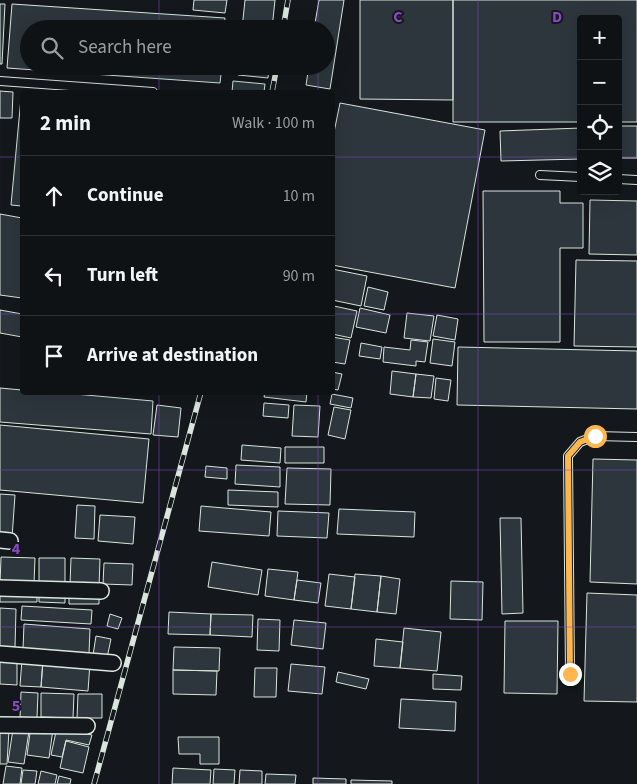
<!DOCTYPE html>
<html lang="en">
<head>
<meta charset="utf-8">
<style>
  :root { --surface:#0f1215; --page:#181b1e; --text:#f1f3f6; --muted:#9b9ea0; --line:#2f3234 }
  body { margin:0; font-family:"Source Sans 3",sans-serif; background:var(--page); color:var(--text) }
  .controls { position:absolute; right:15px; top:15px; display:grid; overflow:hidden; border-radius:5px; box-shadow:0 5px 20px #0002 }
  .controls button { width:45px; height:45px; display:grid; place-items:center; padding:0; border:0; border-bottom:1px solid var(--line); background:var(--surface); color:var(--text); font:25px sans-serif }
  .stop { position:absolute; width:15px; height:15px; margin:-11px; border:4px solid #ffb74d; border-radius:50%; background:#fff }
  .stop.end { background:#ffb74d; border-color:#fff; box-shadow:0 1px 5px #0008 }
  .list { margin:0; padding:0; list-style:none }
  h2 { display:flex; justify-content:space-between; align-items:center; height:65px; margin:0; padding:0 20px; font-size:21px }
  h2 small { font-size:16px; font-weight:400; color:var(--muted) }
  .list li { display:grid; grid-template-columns:32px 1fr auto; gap:15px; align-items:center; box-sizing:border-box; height:80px; padding:0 20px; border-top:1px solid var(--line) }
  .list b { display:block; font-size:19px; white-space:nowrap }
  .list em { font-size:16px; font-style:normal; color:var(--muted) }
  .icon { flex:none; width:28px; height:28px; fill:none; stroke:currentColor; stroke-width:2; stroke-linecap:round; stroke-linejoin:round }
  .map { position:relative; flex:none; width:637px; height:784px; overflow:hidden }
  .search { position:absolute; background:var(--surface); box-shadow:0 5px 20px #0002; left:20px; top:20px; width:315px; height:55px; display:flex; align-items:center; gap:12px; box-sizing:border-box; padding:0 18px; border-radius:28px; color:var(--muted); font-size:19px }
  .panel { position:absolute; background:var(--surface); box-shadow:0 5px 20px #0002; left:20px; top:90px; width:315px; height:305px; border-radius:5px }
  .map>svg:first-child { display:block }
  .building { fill:#2c363c; stroke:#d8e6dc }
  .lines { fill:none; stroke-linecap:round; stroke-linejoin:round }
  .lane-casing { stroke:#d8e6dc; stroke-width:10 }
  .street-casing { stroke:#d8e6dc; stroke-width:18 }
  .lane { stroke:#14181c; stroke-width:8 }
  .street { stroke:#14181c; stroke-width:15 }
  .rail-casing { stroke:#d8e6dc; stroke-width:5.5 }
  .rail { stroke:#14181c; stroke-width:4; stroke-dasharray:11; stroke-linecap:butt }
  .route { stroke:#ffb74d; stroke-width:6 }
  .grid { fill:none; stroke:#8948c3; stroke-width:1; stroke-opacity:0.55 }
  .grid-label { font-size:16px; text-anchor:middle; font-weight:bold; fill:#8948c3; stroke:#14181c; stroke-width:4; stroke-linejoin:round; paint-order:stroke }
</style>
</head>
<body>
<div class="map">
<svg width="637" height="784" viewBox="0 0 637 784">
  <rect width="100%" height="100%" fill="#14181c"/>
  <path class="building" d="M194,0H227L225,13L193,10Z
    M245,0H275L272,29H242Z
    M319,0H344L330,89L306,85L309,66H326V29H314Z
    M360,0H453V100L360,99Z
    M453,0H637V122H618V19H581V122H453Z
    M0,4H5L2,64H0Z
    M12,4L225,18L224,29H29V66H222L220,83L7,68Z
    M239,66H269L268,78L238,75Z
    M233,81L265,84L264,92H232Z
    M0,91L13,92L12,118H0Z
    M21,98H22V206L11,205Z
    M340,103L485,130L455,288L332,265V142Z
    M618,126H637V158H618Z
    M581,128V159L501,161L500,131Z
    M483,191H560V203H583V248H560V342H484Z
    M590,200L637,201V255L589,254Z
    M0,214L22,218V298L0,295Z
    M576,260L637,261V347L574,346Z
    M332,269L367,276L361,306L332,300Z
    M368,287L388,292L384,310L364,306Z
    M334,306L357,311L351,338L332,334V315Z
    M360,308L390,315L386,333L356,327Z
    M0,310L22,314V337L0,333Z
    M407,313L434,316L430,341L404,338Z
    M437,315L458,319L455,340L433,336Z
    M332,337L350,340L345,364L332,362Z
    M433,339L455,342L452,366L430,363Z
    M411,340L428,342L425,362L416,361V366L383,362L384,347L410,350Z
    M361,343L382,347L380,359L359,356Z
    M458,347L637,351V409L457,405Z
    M392,371L416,374L413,397L390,394Z
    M332,372L342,374L338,390L332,389Z
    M416,374L434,376L431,398L413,397Z
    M436,378L451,380L448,401L434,399Z
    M0,388L22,390V392H52L153,401L151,434L0,422Z
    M265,392H307L306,402L264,397Z
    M332,394L353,398L351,408L330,404Z
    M264,403L289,405L288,418L263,416Z
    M157,405L181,408L178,437L153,435Z
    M294,405L320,406L318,437L292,436Z
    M334,407L351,410L345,439L328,435Z
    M0,425L149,439L143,503L0,490Z
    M242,445L281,448L280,463L241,460Z
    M285,447H324V463H285Z
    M593,459L637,460V584L590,582Z
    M236,465L280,467V487L235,484Z
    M206,466L227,468V479L205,477Z
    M287,468L331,469L330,505L285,504Z
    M228,490L278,492V507L228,505Z
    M0,494L15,495L12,538L0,537Z
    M77,505L95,506L94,539L75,538Z
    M201,506L271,512L269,536L199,531Z
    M339,509L415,512L414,537L337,534Z
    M278,511L329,513L327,538L277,536Z
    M100,515L135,517L133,544L98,541Z
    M500,518H521L523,613L502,614Z
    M1,557L35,558L34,584H0Z
    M39,558H65V586H39Z
    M71,558L100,559L99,587L70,585Z
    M212,562L262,570L258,595L208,587Z
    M104,563L133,564L132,585L103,584Z
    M268,569L298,572L294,600L265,596Z
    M329,574L355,577L351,609L325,606Z
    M355,574L381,576L377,612L351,609Z
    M381,576L400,579L396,614L377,612Z
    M297,580L321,583L318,603L294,600Z
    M451,581L483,582L482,620L450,619Z
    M0,590H37V602H0Z
    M39,590L65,591V603L39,602Z
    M69,591L99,592V604H69Z
    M587,593L637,595V702L584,701Z
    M22,606L92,610L91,624L21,620Z
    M0,608L16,609L15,647H0Z
    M169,612L211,614L210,635L168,634Z
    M110,614L122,618L118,629L107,626Z
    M211,614L253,615L252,637L210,635Z
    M258,619L280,620L279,651L257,650Z
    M294,620L326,623L323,649L291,645Z
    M505,621H558L557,694L504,693Z
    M24,624L90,629L89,653L23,649Z
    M404,628L441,632L437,671L400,668Z
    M96,636L111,639L107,658L93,655Z
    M376,639L403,642L400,668L374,666Z
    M174,647L220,648L219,671L173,670Z
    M0,659H17V685L0,684Z
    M22,659L43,660L41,687L20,686Z
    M43,660L90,663L88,691L41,687Z
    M291,664L325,667L322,694L288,691Z
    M255,668H277L276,697H254Z
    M173,670L217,671L216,695L173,694Z
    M338,672L369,679L366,689L336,682Z
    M433,674L462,676L461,690L433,689Z
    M21,692L38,693L37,718L20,717Z
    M41,693L74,694L73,718L41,717Z
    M78,694H102V718H77Z
    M401,699L456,702L455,731L399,728Z
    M31,726L53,729L49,758L27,755Z
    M57,727L92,735L89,745L66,740L62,757L51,755Z
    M13,729L29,731L24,764L8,762Z
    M0,730H9L7,764H0Z
    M178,737H219V764H200V754H179Z
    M66,741L89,747L83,773L60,768Z
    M6,766L22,768L20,784H3Z
    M173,768L211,770L210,784H172Z
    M214,769L235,770L234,784H213Z
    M23,770L37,771L35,784H21Z
    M240,770L262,771V784H239Z
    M41,771L57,775L55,784H38Z
    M266,774L296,775L295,784H265Z
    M59,776L71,779L70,784H57Z
    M313,778L346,779V784H313Z
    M351,780L392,781V784H351Z"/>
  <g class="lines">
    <defs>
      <path id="lane" d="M0,81L153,92
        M540,175L581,177
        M618,179L637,180
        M570,674L568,456L580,442L595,436L637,437"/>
      <path id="street" d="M0,540L10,541
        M0,588L101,591
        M0,654L113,663
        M0,725L87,726"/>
    </defs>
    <use href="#lane" class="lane-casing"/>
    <use href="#street" class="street-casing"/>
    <use href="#lane" class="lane"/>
    <use href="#street" class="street"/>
    <defs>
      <path id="rail" d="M283,29L288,0
        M272,92L277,66
        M94,784L201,392"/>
    </defs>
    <use href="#rail" class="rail-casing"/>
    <use href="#rail" class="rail"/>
  </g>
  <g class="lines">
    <path class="route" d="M570,674L568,456L580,442L595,436"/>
  </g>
  <path class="grid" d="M159,0V29M318,0V29M478,0V784M159,66V92M318,66V92M0,157H22M332,157H581M618,157H637M0,314H22M332,314H637M159,392V784M318,392V784M0,470H637M0,627H637"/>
  <g class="grid-label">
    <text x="398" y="22">C</text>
    <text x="557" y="22">D</text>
    <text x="16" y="554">4</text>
    <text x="16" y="711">5</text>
  </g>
</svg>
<div class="controls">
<button>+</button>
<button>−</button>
<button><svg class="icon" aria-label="locate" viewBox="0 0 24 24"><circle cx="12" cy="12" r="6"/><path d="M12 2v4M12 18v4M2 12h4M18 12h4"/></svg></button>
<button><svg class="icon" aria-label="layers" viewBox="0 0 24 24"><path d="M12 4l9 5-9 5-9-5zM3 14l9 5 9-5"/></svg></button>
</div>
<div class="stop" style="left:595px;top:436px"></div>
<div class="stop end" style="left:570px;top:674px"></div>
<div class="search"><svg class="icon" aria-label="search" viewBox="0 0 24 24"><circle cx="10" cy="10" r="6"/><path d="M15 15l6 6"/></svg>Search here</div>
<section class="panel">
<h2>2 min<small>Walk · 100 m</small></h2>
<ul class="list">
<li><svg class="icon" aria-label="ahead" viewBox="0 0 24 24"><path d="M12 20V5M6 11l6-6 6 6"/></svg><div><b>Continue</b></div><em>10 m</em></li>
<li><svg class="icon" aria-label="left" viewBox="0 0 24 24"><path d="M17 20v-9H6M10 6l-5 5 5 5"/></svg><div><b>Turn left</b></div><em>90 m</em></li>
<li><svg class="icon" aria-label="arrive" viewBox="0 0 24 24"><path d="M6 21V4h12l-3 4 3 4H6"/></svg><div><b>Arrive at destination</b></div></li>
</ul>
</section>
</div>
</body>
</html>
